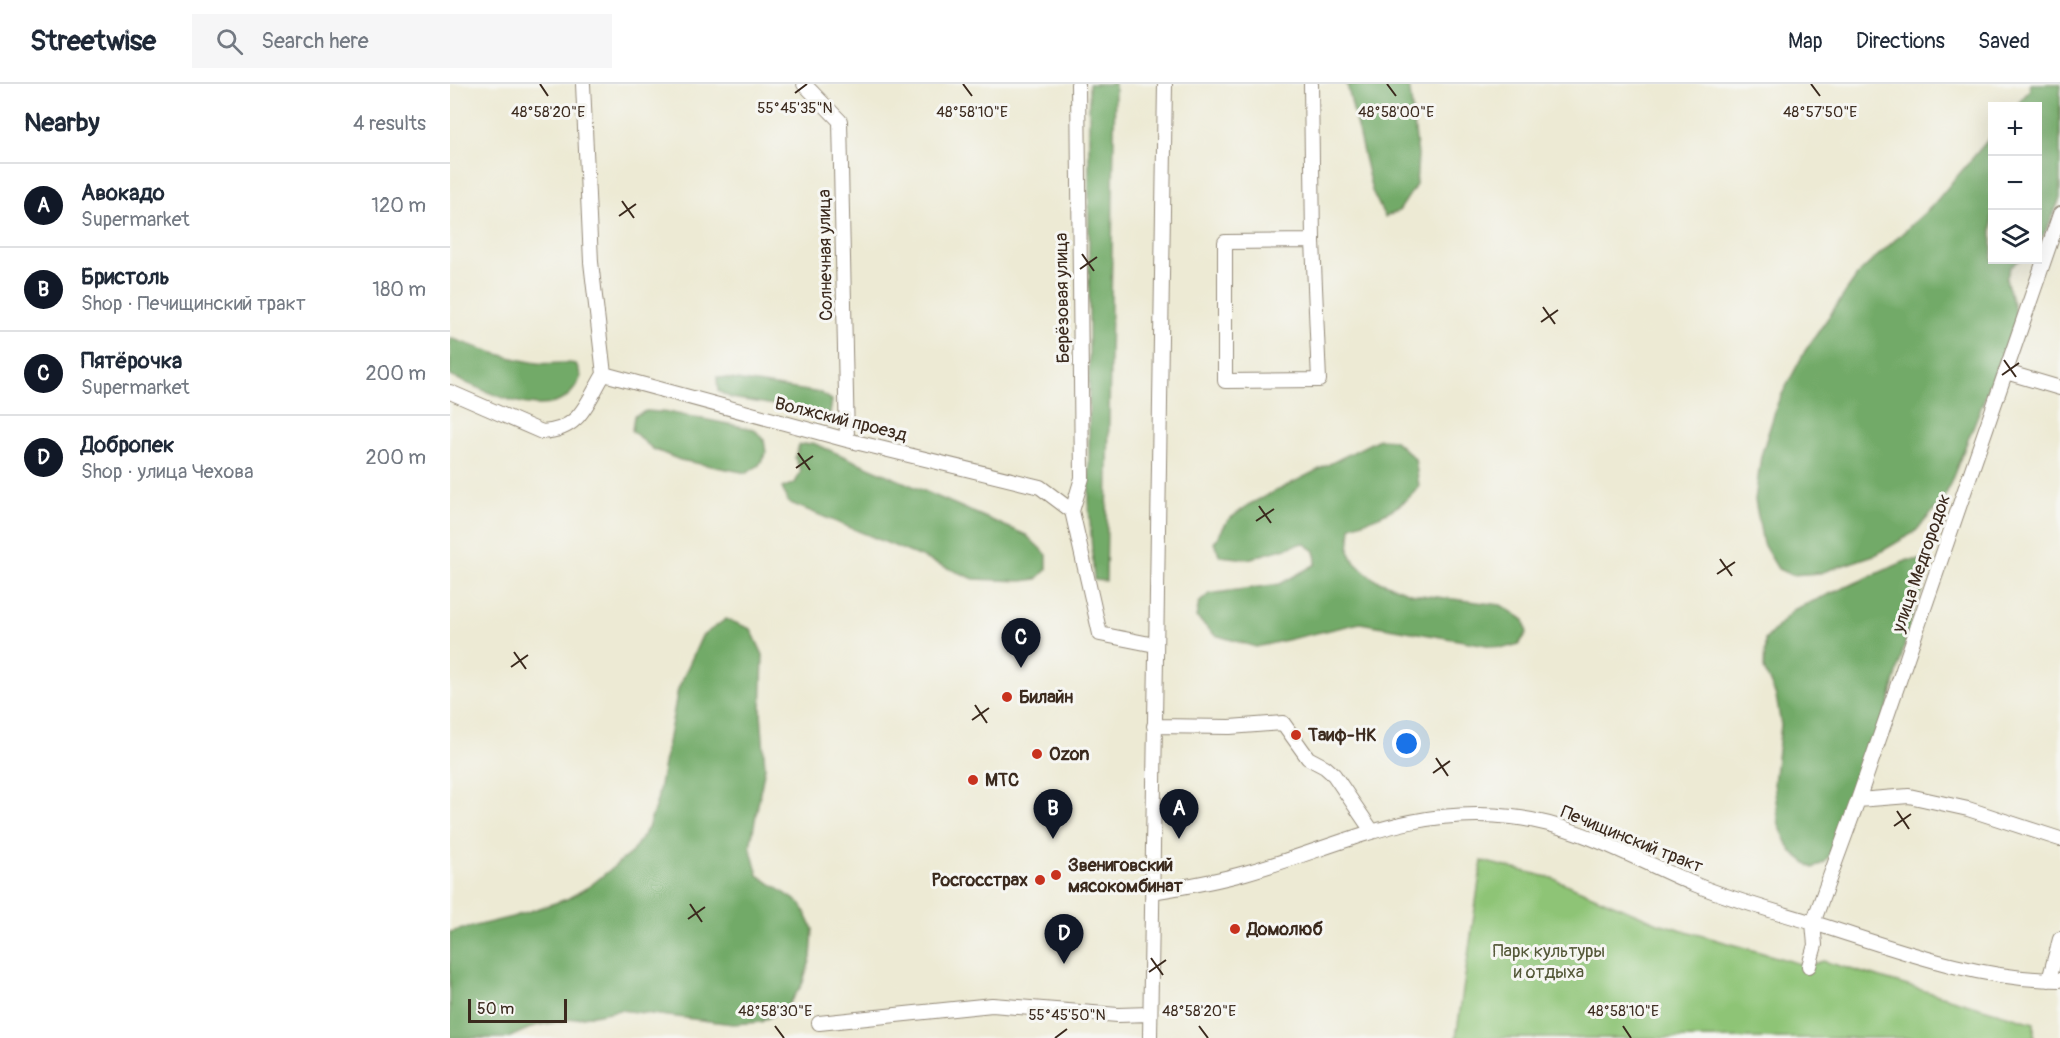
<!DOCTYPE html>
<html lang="en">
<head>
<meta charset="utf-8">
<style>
  :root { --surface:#fff; --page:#f6f6f7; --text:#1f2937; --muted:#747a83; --line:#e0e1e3; --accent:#111827 }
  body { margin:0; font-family:Pangolin,sans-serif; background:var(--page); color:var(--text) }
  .controls { position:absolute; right:18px; top:18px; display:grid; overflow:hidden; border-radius:0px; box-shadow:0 6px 24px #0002 }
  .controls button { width:54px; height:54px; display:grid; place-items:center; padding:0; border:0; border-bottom:2px solid var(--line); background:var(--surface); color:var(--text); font:30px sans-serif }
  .scale { position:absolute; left:18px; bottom:15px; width:99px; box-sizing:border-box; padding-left:6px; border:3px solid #3b2a1e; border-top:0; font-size:16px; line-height:21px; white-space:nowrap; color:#3b2a1e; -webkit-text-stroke:4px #f6f6f2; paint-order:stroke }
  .you { position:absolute; left:957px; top:660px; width:21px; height:21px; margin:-15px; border:4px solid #fff; border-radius:50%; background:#1a73e8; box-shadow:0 0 0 9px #1a73e833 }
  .badge { display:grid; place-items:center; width:39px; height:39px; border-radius:50%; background:var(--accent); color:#fff; font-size:20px; font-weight:700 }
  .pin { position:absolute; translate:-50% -50px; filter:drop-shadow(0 2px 3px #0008) }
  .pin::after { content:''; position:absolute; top:32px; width:21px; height:18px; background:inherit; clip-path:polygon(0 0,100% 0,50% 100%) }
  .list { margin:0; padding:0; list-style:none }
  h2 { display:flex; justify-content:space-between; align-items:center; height:78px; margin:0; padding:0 24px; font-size:26px }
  h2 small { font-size:20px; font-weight:400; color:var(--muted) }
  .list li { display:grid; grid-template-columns:39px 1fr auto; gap:18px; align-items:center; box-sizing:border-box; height:84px; padding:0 24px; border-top:2px solid var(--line) }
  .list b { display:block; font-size:22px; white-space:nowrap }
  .list p { margin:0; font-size:20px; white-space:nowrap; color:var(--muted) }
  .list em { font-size:20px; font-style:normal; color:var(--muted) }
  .icon { flex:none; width:33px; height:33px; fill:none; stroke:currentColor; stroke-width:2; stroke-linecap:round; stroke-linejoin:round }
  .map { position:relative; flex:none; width:1610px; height:954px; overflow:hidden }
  header { display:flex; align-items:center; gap:36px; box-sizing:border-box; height:84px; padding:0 30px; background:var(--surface); border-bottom:2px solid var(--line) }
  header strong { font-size:28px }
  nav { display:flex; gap:33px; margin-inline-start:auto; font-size:21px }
  .search { width:420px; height:54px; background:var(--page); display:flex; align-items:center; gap:15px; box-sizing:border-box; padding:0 21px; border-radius:0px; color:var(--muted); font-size:22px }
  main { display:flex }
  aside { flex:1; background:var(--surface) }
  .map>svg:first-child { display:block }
  .green { fill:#8ec476; stroke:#64774a; stroke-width:1.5 }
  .forest { fill:#72aa67; stroke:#566a42; stroke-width:1.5 }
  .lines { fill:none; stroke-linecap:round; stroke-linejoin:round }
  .minor-casing { stroke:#948a79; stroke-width:16 }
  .minor { stroke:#fff; stroke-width:14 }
  .ticks { fill:none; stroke:#3b2a1e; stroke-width:2 }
  .poi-dot { fill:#c8321e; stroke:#f6f6f2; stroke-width:2 }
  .labels { text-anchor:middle; stroke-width:6; stroke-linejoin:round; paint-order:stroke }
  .street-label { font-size:18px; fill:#3b2a1e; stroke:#f6f6f2 }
  .poi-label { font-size:18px; font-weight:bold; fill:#3b2a1e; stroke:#f6f6f2; text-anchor:start }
  .park-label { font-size:18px; fill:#545838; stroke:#f6f6f2 }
  .ticks-label { font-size:15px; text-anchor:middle; fill:#3b2a1e; stroke:#f6f6f2; stroke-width:6; stroke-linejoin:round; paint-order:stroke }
</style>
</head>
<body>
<header>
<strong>Streetwise</strong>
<div class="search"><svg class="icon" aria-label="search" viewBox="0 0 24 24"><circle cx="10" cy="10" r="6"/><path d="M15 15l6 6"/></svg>Search here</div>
<nav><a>Map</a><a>Directions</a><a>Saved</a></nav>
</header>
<main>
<aside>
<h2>Nearby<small>4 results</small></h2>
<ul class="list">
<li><span class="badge">A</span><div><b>Авокадо</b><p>Supermarket</p></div><em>120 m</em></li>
<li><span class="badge">B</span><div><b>Бристоль</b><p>Shop · Печищинский тракт</p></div><em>180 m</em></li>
<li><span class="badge">C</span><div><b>Пятёрочка</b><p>Supermarket</p></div><em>200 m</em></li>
<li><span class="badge">D</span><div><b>Добропек</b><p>Shop · улица Чехова</p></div><em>200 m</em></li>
</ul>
</aside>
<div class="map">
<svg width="1610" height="954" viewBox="0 0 1610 954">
  <rect width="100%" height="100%" fill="#f6f6f2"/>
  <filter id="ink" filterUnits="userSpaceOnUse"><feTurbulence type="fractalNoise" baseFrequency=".0167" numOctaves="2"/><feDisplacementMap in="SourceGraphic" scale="12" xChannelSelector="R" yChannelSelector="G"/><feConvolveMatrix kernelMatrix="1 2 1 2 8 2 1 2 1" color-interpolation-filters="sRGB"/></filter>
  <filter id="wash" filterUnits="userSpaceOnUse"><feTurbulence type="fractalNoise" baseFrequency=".008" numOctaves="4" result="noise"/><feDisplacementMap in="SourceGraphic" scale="24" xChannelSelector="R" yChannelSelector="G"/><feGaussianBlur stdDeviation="1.35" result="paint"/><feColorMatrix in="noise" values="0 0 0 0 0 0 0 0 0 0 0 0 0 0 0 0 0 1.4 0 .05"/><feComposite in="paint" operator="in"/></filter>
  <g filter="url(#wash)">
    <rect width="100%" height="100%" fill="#edead4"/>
    <path class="green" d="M1032,777L1102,794L1208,839L1358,882L1373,877L1584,939V954H1006Z"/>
    <path class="forest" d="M639,0H665L656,497L644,496L639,423Z
      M897,0H959L968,71L966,101L949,127L935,133L922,107Z
      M1581,0H1610V114L1599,141L1588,160V22H1566L1579,7Z
      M1542,51V176H1570L1561,182L1556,195L1567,234L1494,415L1465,448L1427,470L1370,489L1341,491L1328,485L1313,460L1305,416L1311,372L1328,318L1355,267L1409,189L1482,122Z
      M0,254C29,264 58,275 88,279C101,281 113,277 126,280L131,292C110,349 38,307 0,292Z
      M267,293L371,309L382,316L380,330L281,314L268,307Z
      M196,327L222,329L304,345L314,356L316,369L309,381L297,389L230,376L203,365L182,347L184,332Z
      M929,355L944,356L965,375L969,402C953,425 926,434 901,442L899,467L905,479L924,495L963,510L1051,521L1074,536L1077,549L1069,560L1054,564L910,539L806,563L765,551L746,533L749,519L759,510L830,500L866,480L865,467L853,459L798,475L770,472L764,459L778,436L800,420Z
      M363,359L576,451L597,471V485L587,495L572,497L524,495L338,418L332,404L345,399L351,387L345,374L349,361Z
      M1458,476H1471L1481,485L1464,526L1439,619L1389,754L1375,778L1363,784L1341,767L1329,741L1324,699L1331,641L1326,612L1314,585L1315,556L1343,526Z
      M276,535L301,545L313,571L311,628L315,683L300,763L308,791L351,820L363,845L361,874L352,901L336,924L311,938L283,940L170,926L85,942L58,954H0V848L62,833L117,815L140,802L182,768L198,744L207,717L228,605L252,552Z"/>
  </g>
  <g filter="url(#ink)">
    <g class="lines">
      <defs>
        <path id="minor" d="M133,0L141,178L154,290
          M354,0L390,37L397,356
          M861,0L863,157L869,296L775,297V158L863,157
          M1556,288L1610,304
          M0,308L92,348C130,346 136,320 154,290L397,356L590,403L622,427L650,550L705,561
          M622,427L632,394L628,0
          M704,642L780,643L833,639L858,674L875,683L884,691L922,747
          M1408,716L1459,712L1518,725L1610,755
          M702,808C733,803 764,798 795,789C889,763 960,721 1062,733C1127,740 1185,775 1244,800C1285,817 1328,828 1370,841C1449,866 1526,896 1610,896
          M1359,882L1365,861L1363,839L1408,716L1610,130
          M1599,896L1610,855
          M369,939L542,921L668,931L700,930
          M700,954L715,0"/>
      </defs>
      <use href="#minor" class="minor-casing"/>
      <use href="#minor" class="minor"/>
    </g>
  </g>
  <path class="ticks" d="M90,0L98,12M513,0L522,12M937,0L946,12M1361,0L1370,12M345,9L357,0M172,117L184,134M169,132L186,120M632,170L644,187M630,185L647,173M1093,223L1105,240M1091,238L1108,226M1554,276L1566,293M1552,291L1569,279M348,369L360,386M346,384L363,372M809,422L821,439M806,437L824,425M1270,475L1282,492M1267,490L1285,478M64,568L76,585M61,583L78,571M525,621L537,639M522,636L539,624M986,674L998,692M983,689L1000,677M1447,727L1459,745M1444,742L1461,730M240,820L252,838M238,835L255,823M701,874L713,891M699,888L716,876M325,942L334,954M749,942L758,954M1173,942L1181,954M605,954L617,945"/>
  <g class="poi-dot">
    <circle cx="557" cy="613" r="6"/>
    <circle cx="846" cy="651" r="6"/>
    <circle cx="587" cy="670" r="6"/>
    <circle cx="523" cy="696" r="6"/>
    <circle cx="606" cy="791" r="6"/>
    <circle cx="590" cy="796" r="6"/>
    <circle cx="785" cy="845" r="6"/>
  </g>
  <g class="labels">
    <g class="street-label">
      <text transform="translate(375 171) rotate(-91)" y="6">Солнечная улица</text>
      <text transform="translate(612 214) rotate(-91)" y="6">Берёзовая улица</text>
      <text transform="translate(391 335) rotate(14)" y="6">Волжский проезд</text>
      <text transform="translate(1471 479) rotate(-71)" y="6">улица Медгородок</text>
      <text transform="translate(1182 755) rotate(22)" y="6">Печищинский тракт</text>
    </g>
    <g class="poi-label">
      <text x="569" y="619">Билайн</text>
      <text x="858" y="657">Таиф-НК</text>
      <text x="599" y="676">Ozon</text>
      <text x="535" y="702">МТС</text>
      <text x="618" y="787">Звениговский<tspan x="618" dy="21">мясокомбинат</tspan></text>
      <text x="578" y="802" text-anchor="end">Росгосстрах</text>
      <text x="797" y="851">Домолюб</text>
    </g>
    <g class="park-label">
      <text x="1099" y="873">Парк культуры<tspan x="1099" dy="21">и отдыха</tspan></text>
    </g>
  </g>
  <g class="ticks-label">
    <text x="345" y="29">55°45'35"N</text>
    <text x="98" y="33">48°58'20"E</text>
    <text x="522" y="33">48°58'10"E</text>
    <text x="946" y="33">48°58'00"E</text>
    <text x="1370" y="33">48°57'50"E</text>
    <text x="325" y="932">48°58'30"E</text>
    <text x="749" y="932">48°58'20"E</text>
    <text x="1173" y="932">48°58'10"E</text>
    <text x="617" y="936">55°45'50"N</text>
  </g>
</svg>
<div class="controls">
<button>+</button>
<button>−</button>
<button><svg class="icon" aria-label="layers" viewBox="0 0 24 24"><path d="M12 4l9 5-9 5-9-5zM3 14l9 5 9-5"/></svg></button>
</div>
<div class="scale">50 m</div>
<div class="you"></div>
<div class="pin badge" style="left:729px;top:755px">A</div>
<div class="pin badge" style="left:603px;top:755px">B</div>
<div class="pin badge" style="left:571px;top:584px">C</div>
<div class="pin badge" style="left:614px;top:880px">D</div>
</div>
</main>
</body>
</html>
